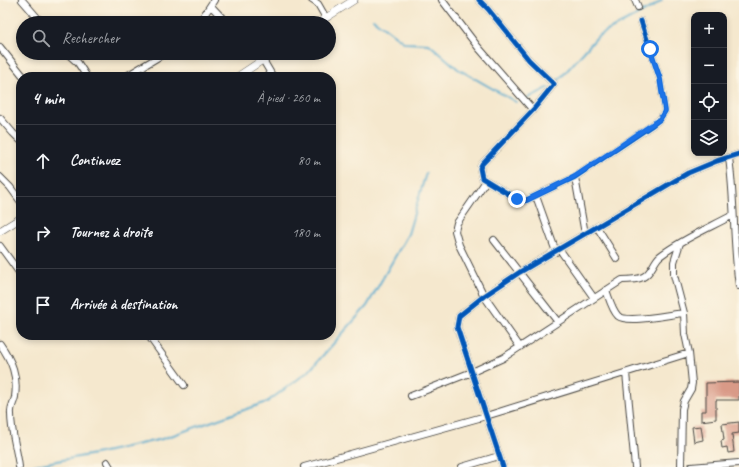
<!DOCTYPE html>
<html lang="fr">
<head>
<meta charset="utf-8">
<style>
  :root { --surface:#171b24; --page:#242831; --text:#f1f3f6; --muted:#9ea1a6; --line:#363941 }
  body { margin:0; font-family:Caveat,sans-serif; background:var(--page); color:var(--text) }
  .controls { position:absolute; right:12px; top:12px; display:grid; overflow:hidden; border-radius:8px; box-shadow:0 2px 6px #0003 }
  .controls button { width:36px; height:36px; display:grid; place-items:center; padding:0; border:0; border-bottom:1px solid var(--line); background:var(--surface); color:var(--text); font:20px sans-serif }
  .stop { position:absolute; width:12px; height:12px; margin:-9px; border:3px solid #1a73e8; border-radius:50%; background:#fff }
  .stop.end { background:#1a73e8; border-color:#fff; box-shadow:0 1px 4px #0008 }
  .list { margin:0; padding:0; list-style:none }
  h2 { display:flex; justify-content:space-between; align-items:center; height:52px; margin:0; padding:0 16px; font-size:17px }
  h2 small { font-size:13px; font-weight:400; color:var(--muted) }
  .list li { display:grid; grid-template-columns:26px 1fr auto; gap:12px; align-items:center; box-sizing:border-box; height:72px; padding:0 16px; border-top:1px solid var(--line) }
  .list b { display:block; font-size:15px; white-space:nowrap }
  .list em { font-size:13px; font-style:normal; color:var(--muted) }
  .icon { flex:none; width:22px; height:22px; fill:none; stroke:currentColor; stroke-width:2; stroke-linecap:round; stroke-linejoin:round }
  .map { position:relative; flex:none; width:739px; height:467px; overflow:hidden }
  .search { position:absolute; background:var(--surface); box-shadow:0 2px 6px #0003; left:16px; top:16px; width:320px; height:44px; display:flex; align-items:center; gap:10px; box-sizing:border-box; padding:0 14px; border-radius:22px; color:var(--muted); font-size:15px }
  .panel { position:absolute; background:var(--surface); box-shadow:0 2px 6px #0003; left:16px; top:72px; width:320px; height:268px; border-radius:16px }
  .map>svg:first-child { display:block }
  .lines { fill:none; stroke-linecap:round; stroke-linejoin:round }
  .stream { stroke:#50a8cd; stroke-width:2 }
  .building { fill:#d99a87 }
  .minor-casing { stroke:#494743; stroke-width:8 }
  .major-casing { stroke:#494743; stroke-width:8 }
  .minor { stroke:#fff; stroke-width:6 }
  .major { stroke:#fff; stroke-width:7 }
  .cycleway-casing { stroke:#fcf5e5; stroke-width:8 }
  .cycleway { stroke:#0057b8; stroke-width:5 }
  .route { stroke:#1a73e8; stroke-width:5 }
</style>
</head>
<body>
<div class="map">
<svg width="739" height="467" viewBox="0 0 739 467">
  <rect width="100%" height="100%" fill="#fcf5e5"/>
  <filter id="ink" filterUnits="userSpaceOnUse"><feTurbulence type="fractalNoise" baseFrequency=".025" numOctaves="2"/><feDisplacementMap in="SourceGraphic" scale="8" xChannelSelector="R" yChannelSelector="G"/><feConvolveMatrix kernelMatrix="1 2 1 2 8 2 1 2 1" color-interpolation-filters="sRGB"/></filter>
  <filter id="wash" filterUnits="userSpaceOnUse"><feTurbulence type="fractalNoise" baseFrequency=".012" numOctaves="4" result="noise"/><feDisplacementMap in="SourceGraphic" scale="16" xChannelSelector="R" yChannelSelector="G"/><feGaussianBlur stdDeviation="0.9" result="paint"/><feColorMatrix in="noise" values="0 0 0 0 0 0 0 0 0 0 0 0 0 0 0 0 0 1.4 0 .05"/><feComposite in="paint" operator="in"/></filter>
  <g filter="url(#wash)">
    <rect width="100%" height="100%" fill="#f5e8ce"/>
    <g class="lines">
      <path class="stream" d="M373,19L405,43L429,44L458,69L516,102
        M556,83L598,36L654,6L662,0
        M526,99L548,88
        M30,466L100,453L162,439L267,402L309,371L367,306L408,234L426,173"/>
    </g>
    <g id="blocks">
      <path class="building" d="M739,382V400H716V419L701,421V411H706V383Z
        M739,422V433L732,434L734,452L728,453L727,447L722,448L721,441L724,440L722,424Z
        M701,426L703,440L694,442L692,427Z"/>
    </g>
  </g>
  <g filter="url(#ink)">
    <use href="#blocks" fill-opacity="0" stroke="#494743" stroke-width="1"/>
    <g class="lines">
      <defs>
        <path id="minor" d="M22,0L42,23
          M312,0L318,4L326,18
          M442,0L478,47L533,110
          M479,0L488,9L529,60L554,84L533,110L482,164L480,168L482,178L517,199L522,201L527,200L575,177L651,126L660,119L665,111L660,79L641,21
          M635,0L638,7
          M211,6L227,23
          M199,23L214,0
          M0,47L24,77
          M67,53L78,63L87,77
          M256,53L263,60L273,77
          M125,77L165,53
          M0,118L13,133L21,141
          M729,158C735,201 733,244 739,286
          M0,177L10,187L21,202
          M575,177L585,234
          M486,181L457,223L455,231L459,245L484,296L520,347
          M536,196L556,252
          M597,227L617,259
          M494,240L558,322
          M680,243L674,262V275L684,313L685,334L689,353L692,383L691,389L684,401L682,409L681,467
          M0,246L21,275
          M560,250L594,298
          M606,290C609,298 612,310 618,316C628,324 671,314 684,313
          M148,335L184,385
          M0,344C12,361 18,376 15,397C14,403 10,407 11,414C11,433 17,449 19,467
          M626,373L635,467
          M411,396L472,372L503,358L622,280C629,280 636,280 643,277C652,273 653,262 660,256C682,239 709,228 733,215
          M107,462L110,467
          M304,467L486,416L689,353
          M462,467L499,456
          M503,467L457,327L459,316L484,296L520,272L688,173L717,161L739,154
          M691,467L739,463"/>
        <path id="major" d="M318,23L354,0
          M237,77L273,53
          M0,231L21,218"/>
      </defs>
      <use href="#minor" class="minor-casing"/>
      <use href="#major" class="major-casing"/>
      <use href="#minor" class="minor"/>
      <use href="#major" class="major"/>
      <defs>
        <path id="cycleway" d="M479,0L488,9L529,60L554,84L533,110L482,164L480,168L482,178L517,199L522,201L527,200L575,177L651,126L660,119L665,111L660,79L641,21
          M503,467L457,327L459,316L484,296L520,272L688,173L717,161L739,154"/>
      </defs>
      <use href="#cycleway" class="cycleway-casing"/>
      <use href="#cycleway" class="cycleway"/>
    </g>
  </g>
  <g class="lines" filter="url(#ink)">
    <path class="route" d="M517,199L522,201L527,200L574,177L660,119L665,111L660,79L650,49"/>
  </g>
</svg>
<div class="controls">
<button>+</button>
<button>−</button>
<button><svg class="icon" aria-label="locate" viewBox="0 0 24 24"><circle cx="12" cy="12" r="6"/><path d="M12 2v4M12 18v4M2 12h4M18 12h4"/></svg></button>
<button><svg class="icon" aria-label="layers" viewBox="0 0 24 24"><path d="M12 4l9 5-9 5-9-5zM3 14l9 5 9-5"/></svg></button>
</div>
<div class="stop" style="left:650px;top:49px"></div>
<div class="stop end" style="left:517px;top:199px"></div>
<div class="search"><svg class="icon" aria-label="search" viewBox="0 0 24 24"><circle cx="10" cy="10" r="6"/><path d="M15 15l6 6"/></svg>Rechercher</div>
<section class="panel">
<h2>4 min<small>À pied · 260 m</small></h2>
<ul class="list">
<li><svg class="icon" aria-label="ahead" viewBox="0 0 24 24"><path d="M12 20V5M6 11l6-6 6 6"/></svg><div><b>Continuez</b></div><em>80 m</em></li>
<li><svg class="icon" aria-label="right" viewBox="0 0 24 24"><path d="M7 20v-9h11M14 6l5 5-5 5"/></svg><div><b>Tournez à droite</b></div><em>180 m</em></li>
<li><svg class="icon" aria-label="arrive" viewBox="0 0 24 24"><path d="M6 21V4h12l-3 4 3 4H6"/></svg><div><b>Arrivée à destination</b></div></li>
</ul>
</section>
</div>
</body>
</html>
